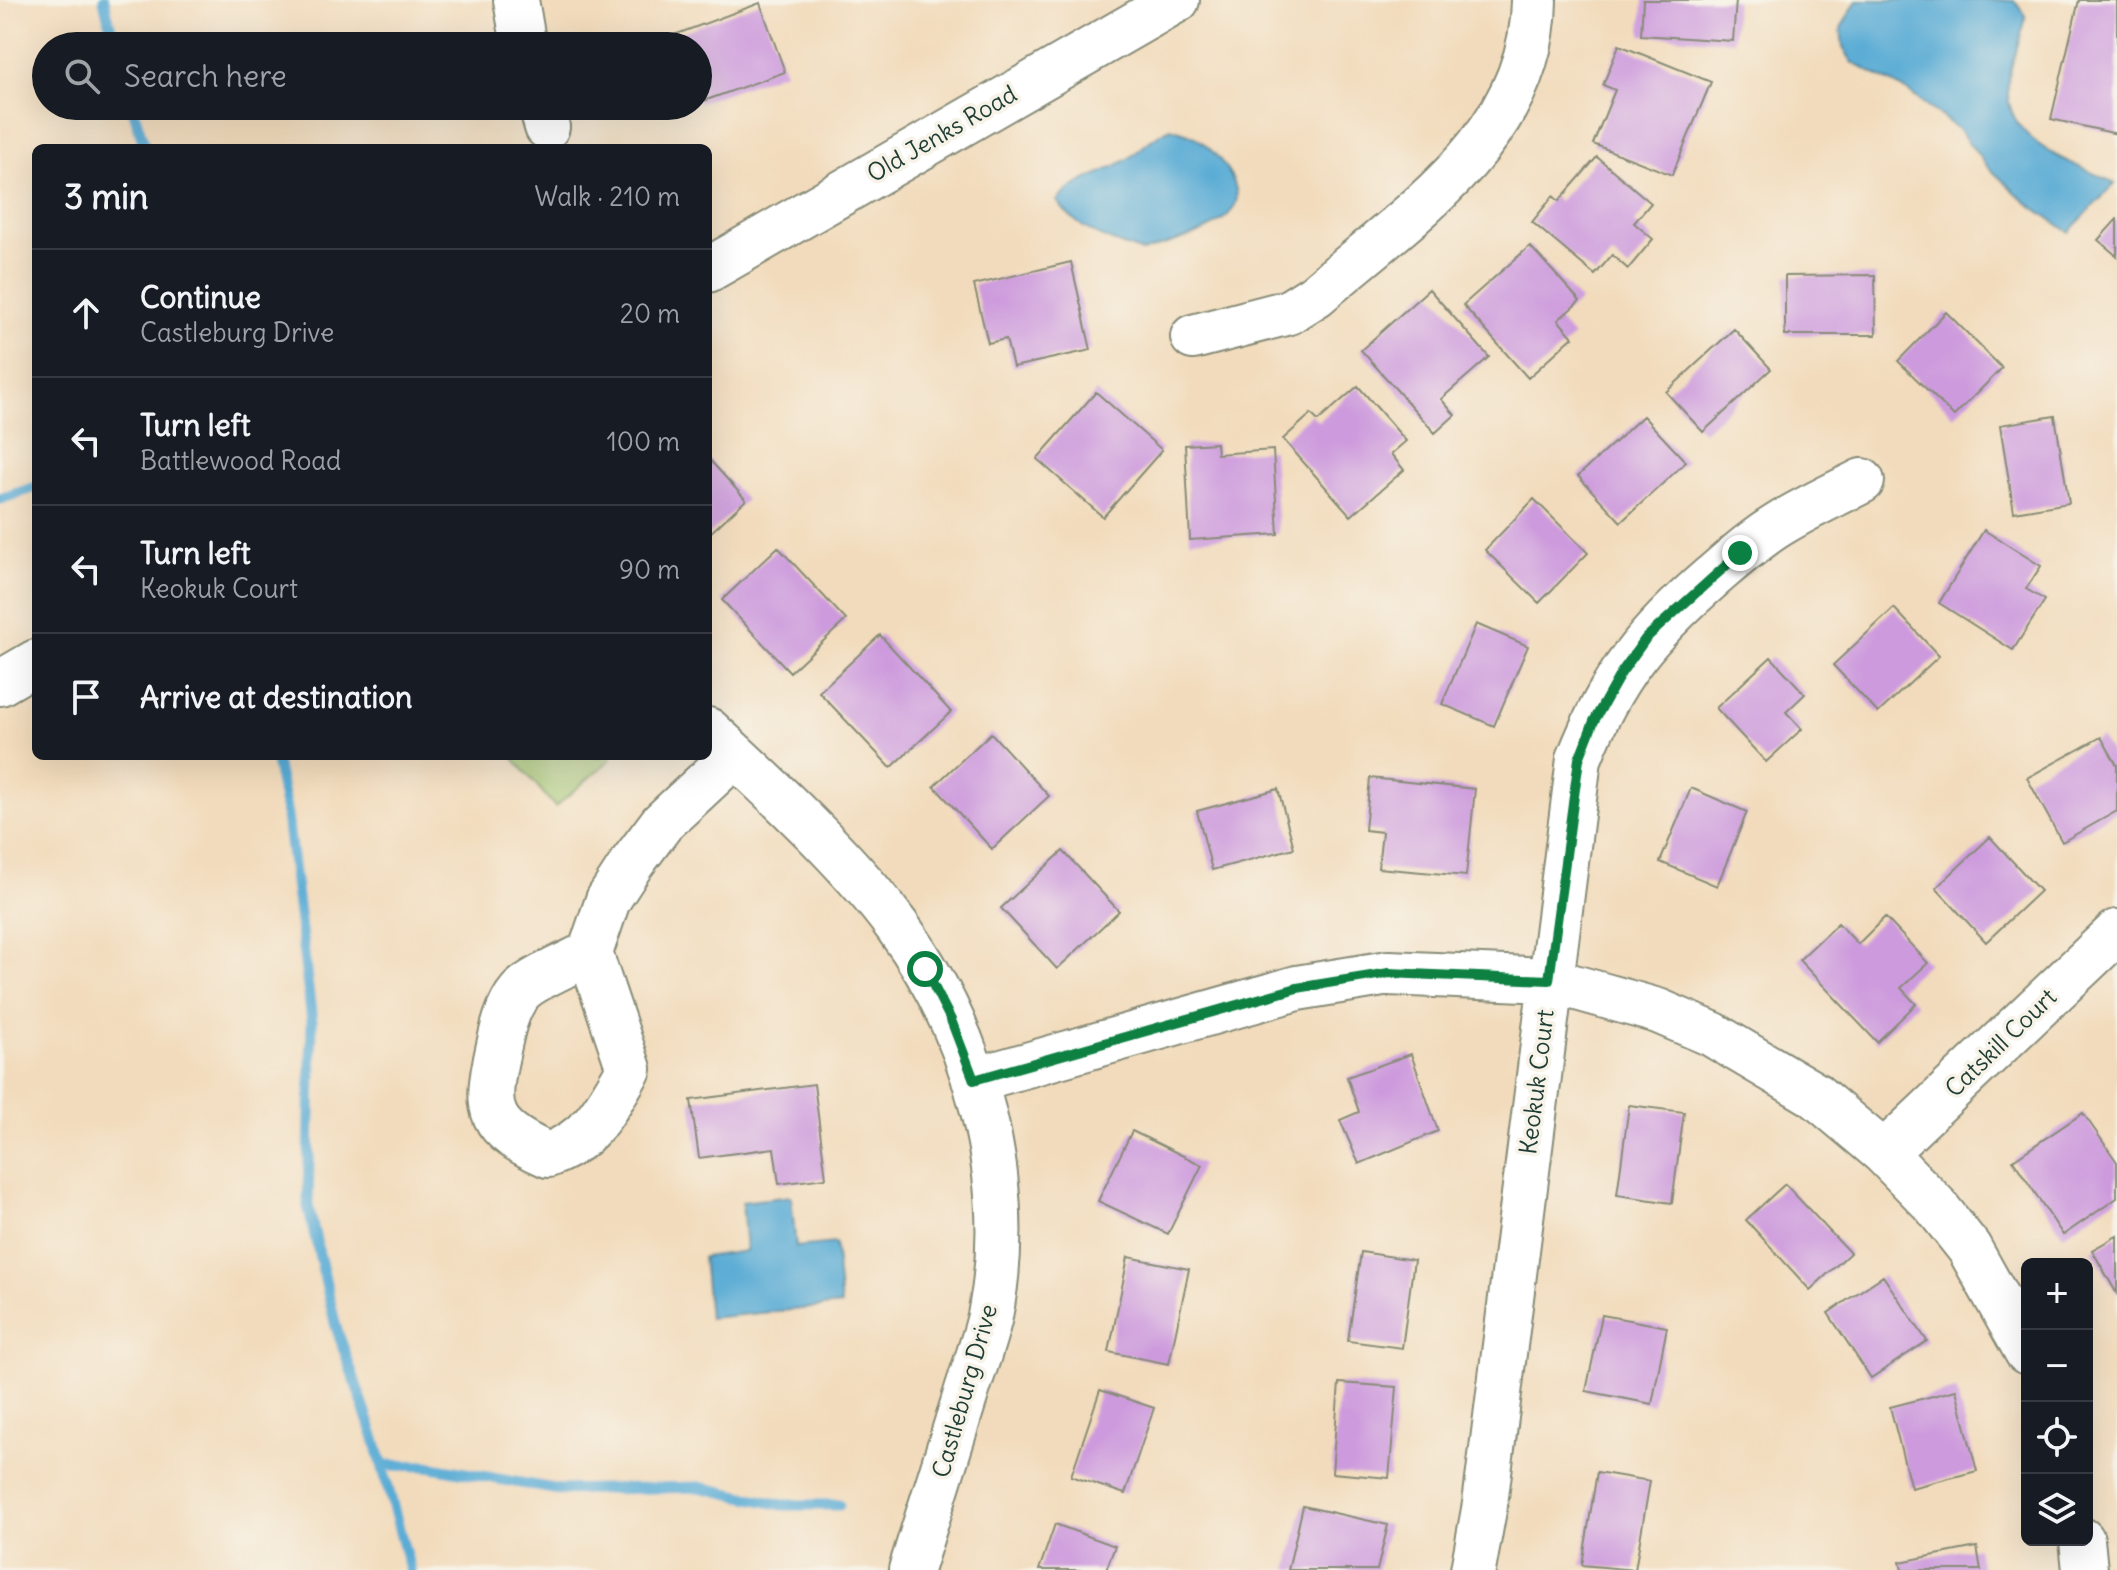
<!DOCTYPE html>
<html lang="en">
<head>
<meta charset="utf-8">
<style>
  :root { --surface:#171b24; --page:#242831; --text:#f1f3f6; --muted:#9ea1a6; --line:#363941 }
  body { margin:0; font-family:Delius,sans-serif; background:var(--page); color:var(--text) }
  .controls { position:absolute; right:24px; bottom:24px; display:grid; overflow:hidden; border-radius:12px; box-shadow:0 8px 32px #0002 }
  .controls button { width:72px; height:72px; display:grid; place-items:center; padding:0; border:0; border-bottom:2px solid var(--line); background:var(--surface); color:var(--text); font:40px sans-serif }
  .stop { position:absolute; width:24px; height:24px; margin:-18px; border:6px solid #0b8043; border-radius:50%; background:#fff }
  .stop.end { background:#0b8043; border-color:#fff; box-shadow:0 2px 8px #0008 }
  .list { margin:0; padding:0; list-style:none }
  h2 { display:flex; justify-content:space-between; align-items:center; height:104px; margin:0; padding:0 32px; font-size:34px }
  h2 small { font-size:26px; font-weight:400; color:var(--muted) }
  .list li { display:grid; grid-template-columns:52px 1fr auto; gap:24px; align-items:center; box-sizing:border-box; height:128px; padding:0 32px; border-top:2px solid var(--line) }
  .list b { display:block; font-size:30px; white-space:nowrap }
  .list p { margin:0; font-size:26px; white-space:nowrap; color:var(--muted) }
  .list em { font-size:26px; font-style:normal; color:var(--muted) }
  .icon { flex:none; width:44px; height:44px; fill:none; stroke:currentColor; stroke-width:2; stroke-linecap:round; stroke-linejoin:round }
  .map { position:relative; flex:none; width:2117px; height:1570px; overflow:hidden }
  .search { position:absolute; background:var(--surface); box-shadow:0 8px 32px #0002; left:32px; top:32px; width:680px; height:88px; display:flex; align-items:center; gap:20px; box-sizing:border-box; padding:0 28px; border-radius:44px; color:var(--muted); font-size:30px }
  .panel { position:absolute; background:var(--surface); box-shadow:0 8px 32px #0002; left:32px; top:144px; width:680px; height:616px; border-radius:12px }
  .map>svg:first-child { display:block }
  .green { fill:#a0c26b; stroke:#608050; stroke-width:2 }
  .water { fill:#5aacd5; stroke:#3c7484; stroke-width:2 }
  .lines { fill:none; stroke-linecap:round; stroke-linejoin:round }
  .stream { stroke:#5aacd5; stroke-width:11 }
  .building { fill:#cd9bdd }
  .minor-casing { stroke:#888c78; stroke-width:48 }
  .minor { stroke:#fff; stroke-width:44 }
  .route { stroke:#0b8043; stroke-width:10 }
  .labels { text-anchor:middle; stroke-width:7; stroke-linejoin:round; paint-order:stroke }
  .street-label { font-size:24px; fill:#1f3d34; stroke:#f7f3e8 }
</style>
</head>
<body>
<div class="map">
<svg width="2117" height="1570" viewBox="0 0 2117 1570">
  <rect width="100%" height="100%" fill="#f7f3e8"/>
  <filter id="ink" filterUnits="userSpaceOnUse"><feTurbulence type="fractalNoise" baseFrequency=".0125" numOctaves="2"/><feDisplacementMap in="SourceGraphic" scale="16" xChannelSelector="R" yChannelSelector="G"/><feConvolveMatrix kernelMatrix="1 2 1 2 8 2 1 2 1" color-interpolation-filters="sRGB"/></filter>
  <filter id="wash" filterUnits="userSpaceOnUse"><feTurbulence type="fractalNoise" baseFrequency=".006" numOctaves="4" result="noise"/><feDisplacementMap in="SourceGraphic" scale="32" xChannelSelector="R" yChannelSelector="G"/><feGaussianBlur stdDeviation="1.8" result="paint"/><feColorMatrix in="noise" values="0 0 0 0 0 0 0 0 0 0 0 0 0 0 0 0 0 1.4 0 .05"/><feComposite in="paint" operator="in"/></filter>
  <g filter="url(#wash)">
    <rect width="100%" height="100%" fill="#f2dbbc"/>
    <path class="green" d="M512,756H609L611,759L555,807Z"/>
    <path class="water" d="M1857,0H2014L2026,17C2021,39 2010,62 2008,84C2003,143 2072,162 2115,183L2069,232L2026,202L1987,166L1959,130L1906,90L1853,63L1843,48L1841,28Z
      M1171,128C1179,131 1188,133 1195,137C1213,148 1248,186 1233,209C1216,233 1169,242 1143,252C1110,241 1077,231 1057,201C1077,178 1104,175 1129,158C1144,147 1154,135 1171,128Z
      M791,1196L796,1247L835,1243L841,1305L709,1318L703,1257L746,1251L742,1202Z"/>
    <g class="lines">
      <path class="stream" d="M104,0L115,46
        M132,106L145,148
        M0,499L36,487
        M275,756L287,816L312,1021L308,1206L336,1327L376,1442L410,1570
        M383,1465L427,1466L559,1490L700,1487L783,1505H839"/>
    </g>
    <g id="blocks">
      <path class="building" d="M1643,0H1736L1733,41L1641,35Z
        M2079,0H2117V134L2051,119Z
        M760,3L785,72L698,103V46H669L666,38Z
        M1619,45L1711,82L1672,175L1593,144L1615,90L1603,85Z
        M1597,157L1651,203L1634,223L1653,239L1628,269L1612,255L1595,275L1532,222L1553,196L1559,201Z
        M2117,219V256L2098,240Z
        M1530,246L1580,301L1558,320L1573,337L1528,378L1463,305Z
        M1071,262L1091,350L1013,367L1006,339L988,343L974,285Z
        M1875,275L1876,335H1785V276Z
        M1429,289L1489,357L1441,399L1455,415L1435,433L1361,350Z
        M1946,312L2002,368L1954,416L1898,361Z
        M1734,329L1771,369L1703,432L1666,392Z
        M1358,386L1406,441L1391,454L1404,470L1351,516L1283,439L1311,414L1318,421Z
        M1096,392L1162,450L1103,517L1037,459Z
        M1643,416L1686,462L1621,522L1578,476Z
        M2055,416L2069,503L2014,512L2000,425Z
        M1216,443L1217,454L1273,450L1278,534L1190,540L1185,445Z
        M708,458L746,500L708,535Z
        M1534,499L1588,553L1539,603L1485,550Z
        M1984,530L2041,566L2026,589L2045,600L2013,650L1939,603Z
        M778,547L846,620L790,672L722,600Z
        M1894,608L1939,656L1878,713L1833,665Z
        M1476,624L1528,646L1494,726L1442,704Z
        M880,635L951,712L891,768L819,692Z
        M1771,657L1805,694L1786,712L1802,729L1766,762L1716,708Z
        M991,733L1049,796L992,849L934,786Z
        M2101,737L2117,765V811L2062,842L2027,778Z
        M1370,778L1475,789L1466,876L1378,868L1382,832L1365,830Z
        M1691,788L1747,812L1717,886L1660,862Z
        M1278,789L1294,848L1212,870L1197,811Z
        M1990,837L2040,891L1986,942L1936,888Z
        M1063,851L1119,911L1057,969L1001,908Z
        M1885,917L1928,963L1901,988L1916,1004L1877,1042L1799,960L1838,923L1858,944Z
        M1411,1054L1438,1131L1359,1164L1340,1120L1359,1112L1347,1077Z
        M814,1084L826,1178L779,1184L774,1148L699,1158L691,1100Z
        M1629,1105L1684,1112L1672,1203L1617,1195Z
        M2083,1113L2117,1162V1198L2063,1235L2013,1160Z
        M1132,1131L1202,1165L1168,1234L1098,1201Z
        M1785,1184L1850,1253L1810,1290L1746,1220Z
        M2117,1236V1294L2092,1250Z
        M1361,1252L1414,1260L1402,1348L1348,1341Z
        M1128,1257L1189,1269L1169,1364L1109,1352Z
        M1883,1276L1927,1341L1871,1378L1828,1313Z
        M1602,1315L1667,1327L1652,1404L1586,1391Z
        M1339,1383L1397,1387L1389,1478L1332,1473Z
        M1100,1390L1154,1408L1125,1494L1071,1476Z
        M1956,1390L1977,1471L1911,1488L1890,1407Z
        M1597,1472L1650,1481L1635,1570L1582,1565Z
        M1303,1506L1388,1525L1377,1570H1288Z
        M1055,1524L1115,1546L1106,1570H1039Z
        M1977,1547L1981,1570H1902L1900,1562Z"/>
    </g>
  </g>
  <g filter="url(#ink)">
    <use href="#blocks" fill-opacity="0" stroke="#888c78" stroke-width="2"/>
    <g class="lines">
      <defs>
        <path id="minor" d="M516,0L524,46
          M541,106L547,127
          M708,270L1177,0
          M1193,337L1289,312L1316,295C1409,214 1533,137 1534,0
          M0,683L36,662
          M708,730C769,787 848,859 897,926C976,1034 1017,1183 990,1316C984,1343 973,1370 965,1397C947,1454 929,1512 911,1570
          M590,953C573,962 531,979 520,992C507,1007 502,1031 498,1050C484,1112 488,1128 548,1155C592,1139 606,1108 629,1069L590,953L608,900L632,863L662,823L735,755
          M974,1080L1297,988L1389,973L1549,980L1658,1011L1712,1034L1815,1095L1884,1153L1935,1205L1969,1248L2027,1352
          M1884,1153L2117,932
          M2082,1540L2085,1570
          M1473,1570L1485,1504L1579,759C1611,677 1646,634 1712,577C1733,559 1755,539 1780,524C1806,508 1834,495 1862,481"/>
      </defs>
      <use href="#minor" class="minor-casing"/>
      <use href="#minor" class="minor"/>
    </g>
  </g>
  <g class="lines" filter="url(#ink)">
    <path class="route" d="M925,969L951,1020L974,1080L1297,988L1389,973L1549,980L1579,759L1594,721L1621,673L1646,638L1740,553"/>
  </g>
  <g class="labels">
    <g class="street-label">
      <text transform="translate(942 134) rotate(-30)" y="8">Old Jenks Road</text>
      <text transform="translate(2001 1043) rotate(-44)" y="8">Catskill Court</text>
      <text transform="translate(1537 1082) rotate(-83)" y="8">Keokuk Court</text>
      <text transform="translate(965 1391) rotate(-74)" y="8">Castleburg Drive</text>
    </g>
  </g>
</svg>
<div class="controls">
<button>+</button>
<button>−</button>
<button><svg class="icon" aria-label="locate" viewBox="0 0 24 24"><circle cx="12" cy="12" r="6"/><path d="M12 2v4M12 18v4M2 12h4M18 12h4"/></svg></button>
<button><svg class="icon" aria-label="layers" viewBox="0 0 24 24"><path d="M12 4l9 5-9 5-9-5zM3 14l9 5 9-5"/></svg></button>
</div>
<div class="stop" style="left:925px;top:969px"></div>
<div class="stop end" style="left:1740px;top:553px"></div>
<div class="search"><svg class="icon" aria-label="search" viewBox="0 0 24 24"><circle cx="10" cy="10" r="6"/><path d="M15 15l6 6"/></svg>Search here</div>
<section class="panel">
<h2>3 min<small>Walk · 210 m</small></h2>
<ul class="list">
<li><svg class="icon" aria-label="ahead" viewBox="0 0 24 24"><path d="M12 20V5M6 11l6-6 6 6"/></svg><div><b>Continue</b><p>Castleburg Drive</p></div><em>20 m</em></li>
<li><svg class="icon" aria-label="left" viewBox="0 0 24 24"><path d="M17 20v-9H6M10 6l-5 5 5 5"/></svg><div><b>Turn left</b><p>Battlewood Road</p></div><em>100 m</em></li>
<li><svg class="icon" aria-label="left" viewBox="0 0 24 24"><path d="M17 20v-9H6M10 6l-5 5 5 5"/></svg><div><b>Turn left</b><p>Keokuk Court</p></div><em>90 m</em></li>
<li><svg class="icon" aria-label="arrive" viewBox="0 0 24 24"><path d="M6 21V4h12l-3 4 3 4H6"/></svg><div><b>Arrive at destination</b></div></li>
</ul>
</section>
</div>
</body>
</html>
